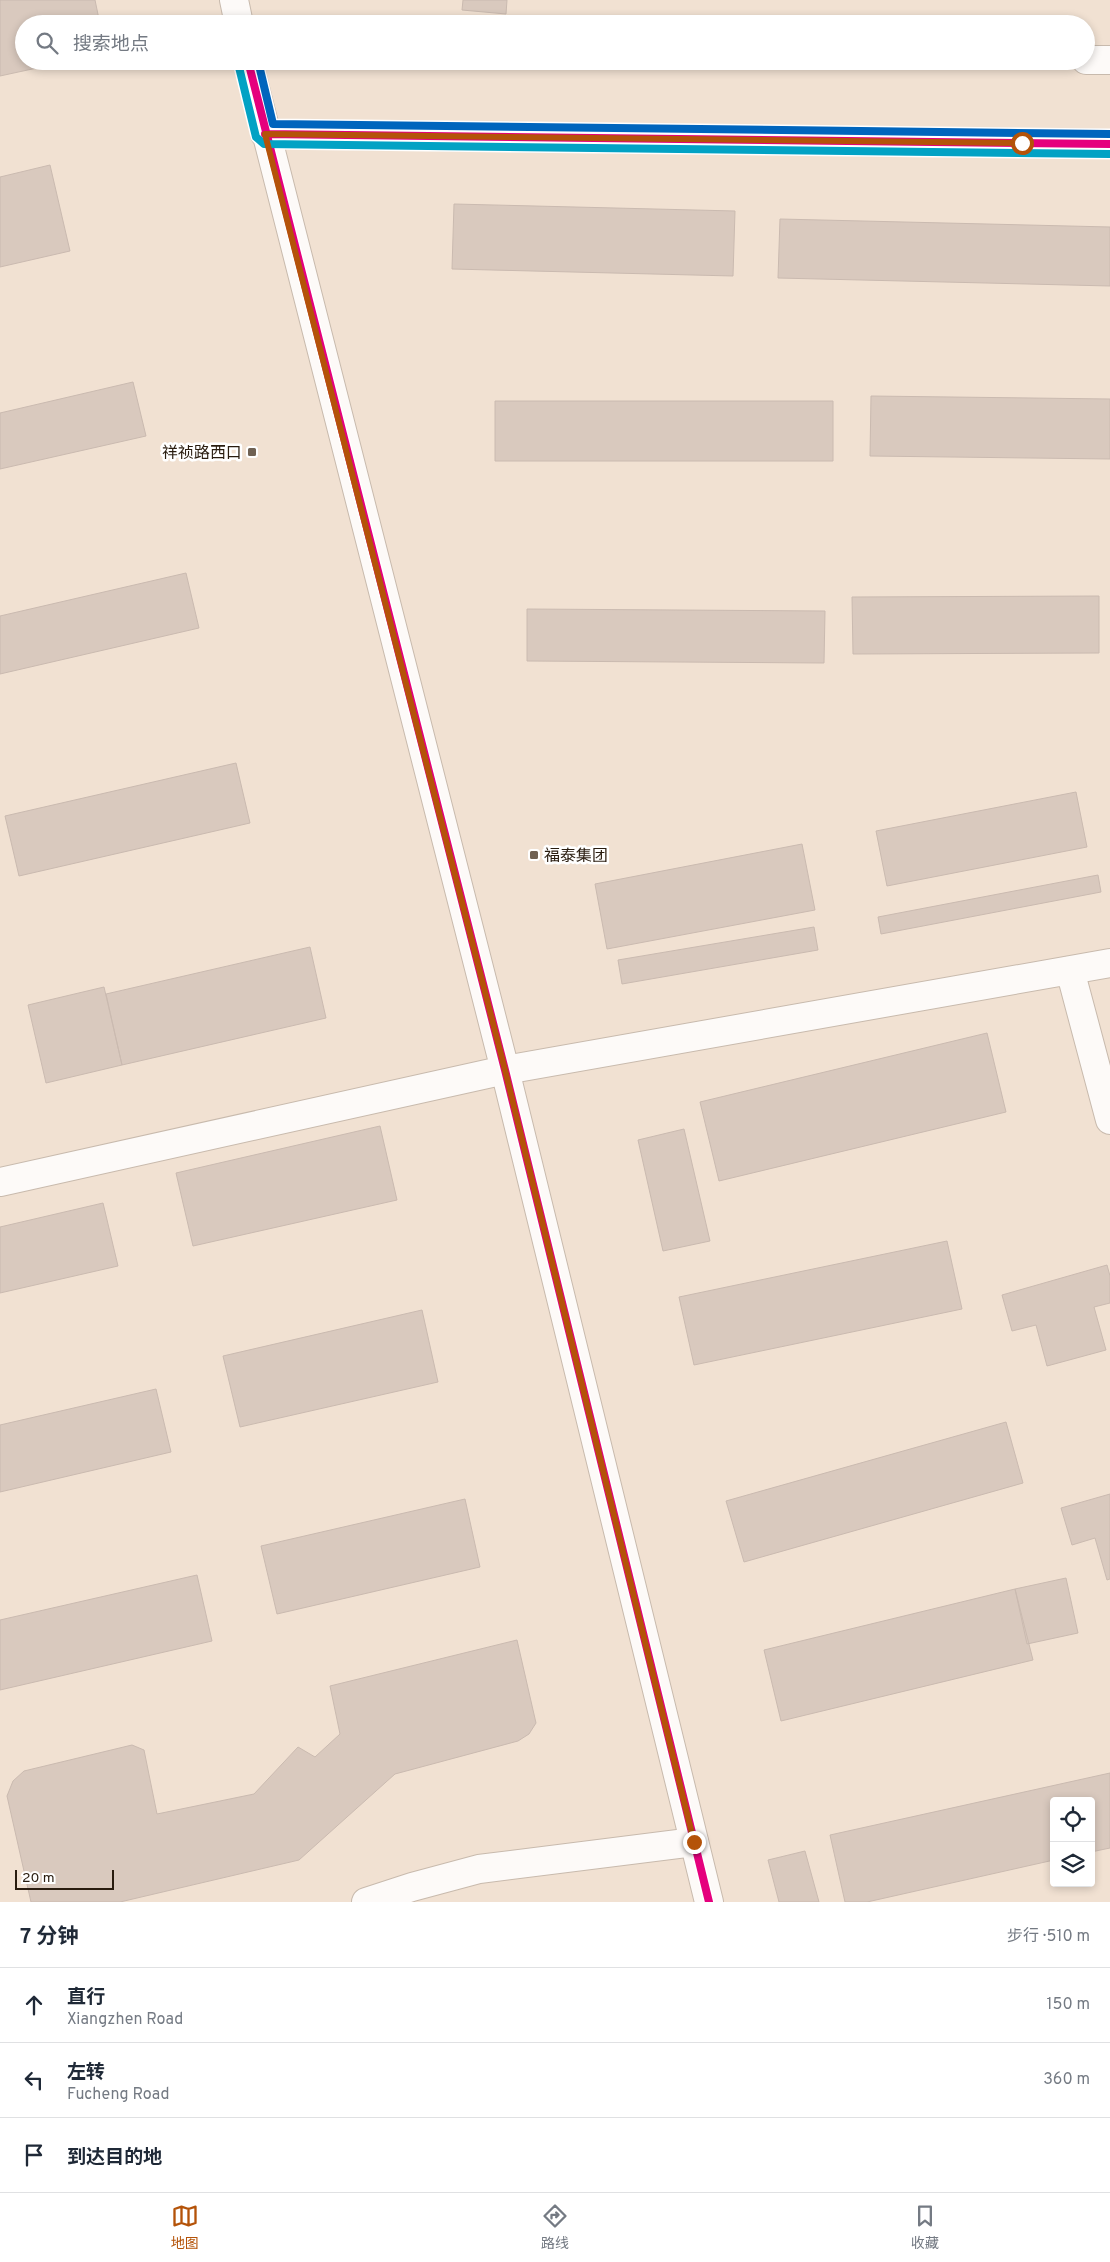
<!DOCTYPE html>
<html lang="zh">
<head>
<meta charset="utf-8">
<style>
  :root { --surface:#fff; --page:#f6f6f7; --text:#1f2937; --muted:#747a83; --line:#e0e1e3; --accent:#b45309 }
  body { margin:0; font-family:Overpass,"Noto Sans SC",sans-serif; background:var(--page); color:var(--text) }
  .controls { position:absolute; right:15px; bottom:15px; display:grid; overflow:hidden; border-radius:5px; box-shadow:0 2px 8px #0003 }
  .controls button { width:45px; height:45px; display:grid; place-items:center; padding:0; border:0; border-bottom:1px solid var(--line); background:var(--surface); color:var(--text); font:25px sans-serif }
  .scale { position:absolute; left:15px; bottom:12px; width:99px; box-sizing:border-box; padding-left:5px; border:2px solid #291c0f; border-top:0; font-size:14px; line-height:18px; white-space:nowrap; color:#291c0f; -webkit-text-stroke:4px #fff; paint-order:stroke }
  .stop { position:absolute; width:15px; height:15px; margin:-11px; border:4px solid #b45309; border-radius:50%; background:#fff }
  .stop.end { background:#b45309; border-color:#fff; box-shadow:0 1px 5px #0008 }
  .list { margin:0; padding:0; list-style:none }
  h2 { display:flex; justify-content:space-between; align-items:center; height:65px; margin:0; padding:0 20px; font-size:21px }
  h2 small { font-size:16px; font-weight:400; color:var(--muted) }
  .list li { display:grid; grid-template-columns:32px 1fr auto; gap:15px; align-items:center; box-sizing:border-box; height:75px; padding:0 20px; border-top:1px solid var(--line) }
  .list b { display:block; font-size:19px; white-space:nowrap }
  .list p { margin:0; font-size:16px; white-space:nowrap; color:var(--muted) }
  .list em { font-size:16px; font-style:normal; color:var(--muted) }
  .icon { flex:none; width:28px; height:28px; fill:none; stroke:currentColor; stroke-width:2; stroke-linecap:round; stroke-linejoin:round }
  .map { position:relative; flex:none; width:1110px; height:1902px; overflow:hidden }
  .search { position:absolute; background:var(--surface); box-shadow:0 2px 8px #0003; left:15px; right:15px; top:15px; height:55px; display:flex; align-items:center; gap:12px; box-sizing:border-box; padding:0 18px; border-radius:28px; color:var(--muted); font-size:19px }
  .sheet { height:290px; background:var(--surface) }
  nav { display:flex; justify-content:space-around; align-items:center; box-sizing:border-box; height:70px; border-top:1px solid var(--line); background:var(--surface); font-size:14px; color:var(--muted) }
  nav a { display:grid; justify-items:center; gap:2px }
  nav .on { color:var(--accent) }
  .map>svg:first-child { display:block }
  .building { fill:#d9c9be; stroke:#cabab0 }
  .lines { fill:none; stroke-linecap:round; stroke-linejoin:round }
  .street-casing { stroke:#c8baad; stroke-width:30 }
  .secondary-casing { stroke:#c8baad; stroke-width:30 }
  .street { stroke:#fdfaf8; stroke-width:28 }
  .secondary { stroke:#fdfaf8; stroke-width:28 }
  .bus-1-casing { stroke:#fff; stroke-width:11 }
  .bus-2-casing { stroke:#fff; stroke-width:11 }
  .bus-3-casing { stroke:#fff; stroke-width:11 }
  .bus-1 { stroke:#e5007d; stroke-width:8 }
  .bus-2 { stroke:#02a2c4; stroke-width:8 }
  .bus-3 { stroke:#0065bd; stroke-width:8 }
  .route { stroke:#b45309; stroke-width:6 }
  .poi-dot { fill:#6f6153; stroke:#fff; stroke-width:2 }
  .labels { text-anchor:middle; stroke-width:5; stroke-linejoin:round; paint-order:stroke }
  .poi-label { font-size:16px; fill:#291c0f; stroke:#fff; text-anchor:end }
</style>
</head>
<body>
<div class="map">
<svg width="1110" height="1902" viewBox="0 0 1110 1902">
  <rect width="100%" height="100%" fill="#f1e1d2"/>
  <path class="building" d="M0,0H95L100,24H24V61H69L0,76Z
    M463,0H507L506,14L462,10Z
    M50,165L70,251L0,267V177Z
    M454,204L735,211L733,276L452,269Z
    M780,219L1110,227V286L778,278Z
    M133,382L146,436L0,469V413Z
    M871,396L1110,399V459L870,456Z
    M495,401H833V461H495Z
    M186,573L199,628L0,674V616Z
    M1099,596V653L853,654L852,597Z
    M527,609L825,611L824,663L527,661Z
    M236,763L250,823L19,876L5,816Z
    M1076,792L1087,847L887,886L876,831Z
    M802,844L815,910L607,949L595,884Z
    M1098,875L1101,892L881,934L878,917Z
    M814,927L818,950L622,984L618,960Z
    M310,947L326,1018L122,1065L106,994Z
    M104,987L122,1065L46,1083L28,1005Z
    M987,1033L1006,1112L719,1181L700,1102Z
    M380,1126L397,1200L193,1246L176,1173Z
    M684,1129L710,1241L663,1251L638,1140Z
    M103,1203L118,1266L0,1293V1227Z
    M947,1241L962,1309L694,1365L679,1297Z
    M1107,1265L1110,1276V1303L1094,1307L1106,1350L1047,1366L1036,1325L1012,1331L1002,1295Z
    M422,1310L438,1382L240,1427L223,1356Z
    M156,1389L171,1452L0,1492V1425Z
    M1006,1422L1023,1483L744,1562L726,1501Z
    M1110,1494V1579L1107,1580L1095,1538L1072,1545L1061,1508Z
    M465,1499L480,1567L277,1614L261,1546Z
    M197,1575L212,1641L0,1690V1620Z
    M1066,1578L1078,1633L1027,1644L1015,1589Z
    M1015,1589L1033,1660L781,1721L764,1650Z
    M517,1640L536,1723L529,1734L518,1741L395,1774L299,1860L120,1902H31L7,1796L13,1781L24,1771L132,1745L144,1750L157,1814L254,1794L298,1747L315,1757L340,1734L330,1686Z
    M1110,1773V1848L1091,1852V1801H1054V1860L867,1902H845L830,1835Z
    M805,1851L819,1902H779L768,1860Z"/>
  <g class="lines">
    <defs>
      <path id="street" d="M1070,970L1110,1120
        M0,1182L505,1070L1110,963
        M366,1902L412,1887L479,1869L694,1842"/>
      <path id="secondary" d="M234,0L239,24
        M1086,60H1110
        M248,61L505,1070L709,1902
        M265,134L1110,144"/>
    </defs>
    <use href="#street" class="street-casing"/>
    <use href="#secondary" class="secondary-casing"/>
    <use href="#street" class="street"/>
    <use href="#secondary" class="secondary"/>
    <defs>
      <path id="bus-1" d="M248,61L505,1070L709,1902
        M265,134L1110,144"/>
      <path id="bus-2" d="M238,63L256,137L264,144L1110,154"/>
      <path id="bus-3" d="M258,61L273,124L1110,134"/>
    </defs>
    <use href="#bus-1" class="bus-1-casing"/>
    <use href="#bus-2" class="bus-2-casing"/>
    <use href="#bus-3" class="bus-3-casing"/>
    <use href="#bus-1" class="bus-1"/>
    <use href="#bus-2" class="bus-2"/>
    <use href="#bus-3" class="bus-3"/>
  </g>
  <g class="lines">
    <path class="route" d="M694,1842L505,1070L265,134L1022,143"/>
  </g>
  <g class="poi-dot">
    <rect x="247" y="447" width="10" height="10" rx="2.5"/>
    <rect x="529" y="850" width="10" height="10" rx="2.5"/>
  </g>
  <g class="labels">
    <g class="poi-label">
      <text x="242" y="458">祥祯路西口</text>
      <text x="544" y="861" text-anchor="start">福泰集团</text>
    </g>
  </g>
</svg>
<div class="controls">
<button><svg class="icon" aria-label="locate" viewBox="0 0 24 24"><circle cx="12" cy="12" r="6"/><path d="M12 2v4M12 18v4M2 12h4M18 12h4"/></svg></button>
<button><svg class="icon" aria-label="layers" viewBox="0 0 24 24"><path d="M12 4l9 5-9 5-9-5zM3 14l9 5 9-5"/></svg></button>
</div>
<div class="scale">20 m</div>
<div class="stop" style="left:1022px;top:143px"></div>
<div class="stop end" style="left:694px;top:1842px"></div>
<div class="search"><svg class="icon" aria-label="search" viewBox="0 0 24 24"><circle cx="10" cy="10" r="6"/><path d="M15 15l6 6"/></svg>搜索地点</div>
</div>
<section class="sheet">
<h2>7 分钟<small>步行 · 510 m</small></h2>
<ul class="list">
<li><svg class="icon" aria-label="ahead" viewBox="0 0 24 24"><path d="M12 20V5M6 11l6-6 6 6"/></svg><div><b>直行</b><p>Xiangzhen Road</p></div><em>150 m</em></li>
<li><svg class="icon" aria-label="left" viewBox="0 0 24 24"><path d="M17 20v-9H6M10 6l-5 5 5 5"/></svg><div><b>左转</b><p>Fucheng Road</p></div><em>360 m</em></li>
<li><svg class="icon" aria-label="arrive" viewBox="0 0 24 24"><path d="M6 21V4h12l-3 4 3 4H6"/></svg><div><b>到达目的地</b></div></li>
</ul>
</section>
<nav>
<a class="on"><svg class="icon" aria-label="map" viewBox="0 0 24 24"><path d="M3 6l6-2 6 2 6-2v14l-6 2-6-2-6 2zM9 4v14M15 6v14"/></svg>地图</a>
<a><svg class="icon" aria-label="directions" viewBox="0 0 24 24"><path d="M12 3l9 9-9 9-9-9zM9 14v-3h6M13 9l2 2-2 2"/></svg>路线</a>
<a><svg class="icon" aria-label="saved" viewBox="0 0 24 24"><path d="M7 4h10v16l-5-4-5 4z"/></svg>收藏</a>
</nav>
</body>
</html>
